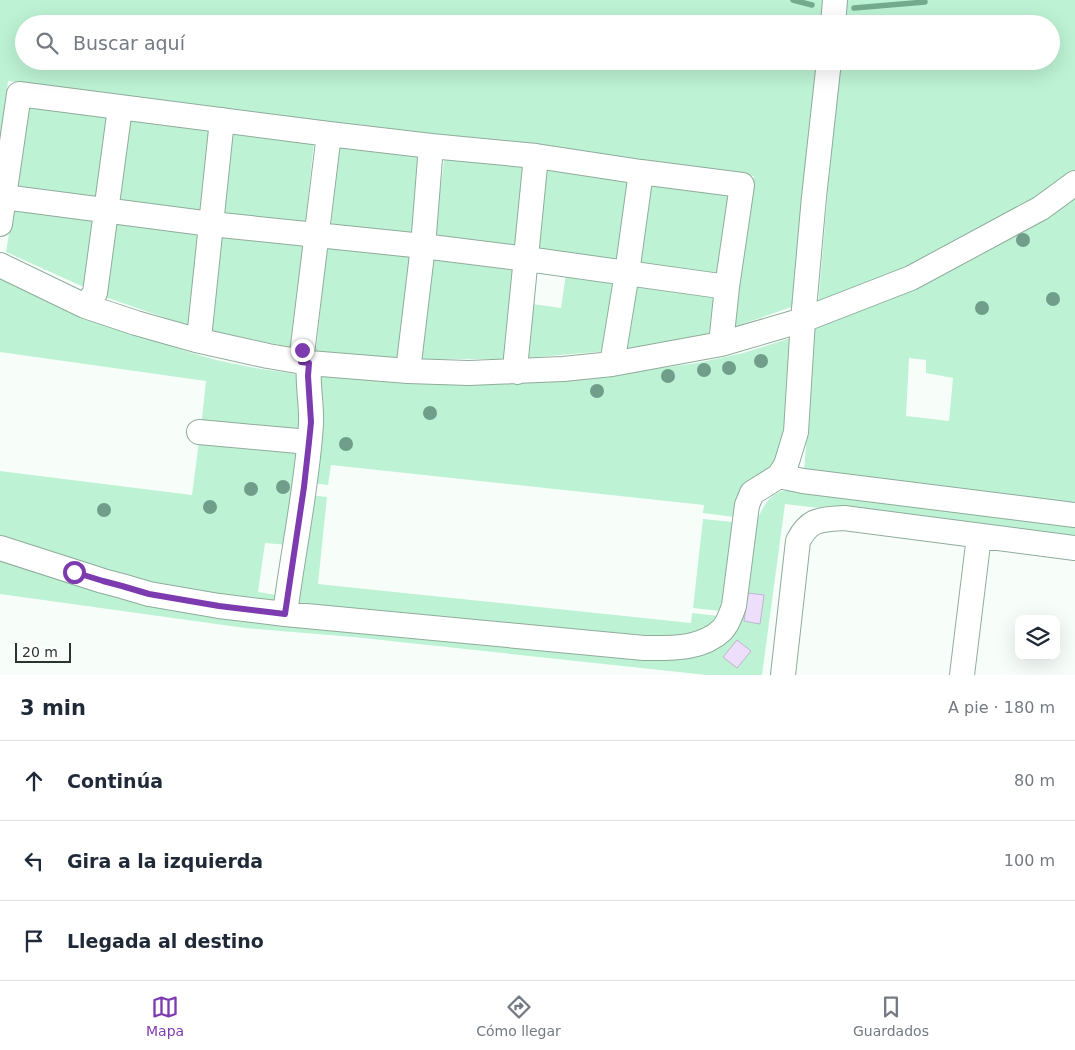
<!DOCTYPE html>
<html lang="es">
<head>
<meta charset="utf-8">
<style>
  :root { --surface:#fff; --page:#f6f6f7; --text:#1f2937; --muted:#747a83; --line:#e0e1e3; --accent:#7d3bb0 }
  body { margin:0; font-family:"DejaVu Sans",sans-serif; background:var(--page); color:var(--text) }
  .controls { position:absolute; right:15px; bottom:15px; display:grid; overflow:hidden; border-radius:10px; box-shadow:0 5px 20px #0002 }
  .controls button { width:45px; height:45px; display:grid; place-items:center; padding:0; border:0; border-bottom:1px solid var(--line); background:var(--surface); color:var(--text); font:25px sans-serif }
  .scale { position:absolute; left:15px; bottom:12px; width:56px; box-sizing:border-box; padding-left:5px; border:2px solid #28342d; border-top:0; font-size:14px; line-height:18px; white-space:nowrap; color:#28342d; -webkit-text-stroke:4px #fff; paint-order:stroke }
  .stop { position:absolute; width:15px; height:15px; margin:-11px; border:4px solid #7d3bb0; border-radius:50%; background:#fff }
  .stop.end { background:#7d3bb0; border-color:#fff; box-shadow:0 1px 5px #0008 }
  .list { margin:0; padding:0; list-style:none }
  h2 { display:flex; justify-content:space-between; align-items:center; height:65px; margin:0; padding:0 20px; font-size:21px }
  h2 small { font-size:16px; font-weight:400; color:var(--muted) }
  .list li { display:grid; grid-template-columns:32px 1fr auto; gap:15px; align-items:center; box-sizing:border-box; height:80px; padding:0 20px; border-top:1px solid var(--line) }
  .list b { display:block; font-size:19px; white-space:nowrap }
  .list em { font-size:16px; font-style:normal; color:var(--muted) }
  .icon { flex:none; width:28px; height:28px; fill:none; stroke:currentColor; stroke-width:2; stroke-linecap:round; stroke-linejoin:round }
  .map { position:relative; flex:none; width:1075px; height:675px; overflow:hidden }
  .search { position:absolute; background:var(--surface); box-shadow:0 5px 20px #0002; left:15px; right:15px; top:15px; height:55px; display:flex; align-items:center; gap:12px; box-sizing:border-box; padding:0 18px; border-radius:28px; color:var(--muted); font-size:19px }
  .sheet { height:305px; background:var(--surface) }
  nav { display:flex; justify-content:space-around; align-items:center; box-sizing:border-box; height:70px; border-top:1px solid var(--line); background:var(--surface); font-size:14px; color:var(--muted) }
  nav a { display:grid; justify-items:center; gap:2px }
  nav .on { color:var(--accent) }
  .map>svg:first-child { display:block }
  .green { fill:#bdf2d4; fill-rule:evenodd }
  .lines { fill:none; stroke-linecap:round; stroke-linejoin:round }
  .stream { stroke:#74ab8e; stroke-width:5.5 }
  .building { fill:#eddffc; stroke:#c1b4cf }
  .minor-casing { stroke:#8fac9b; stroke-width:26 }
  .minor { stroke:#fff; stroke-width:24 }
  .tree { fill:#719d8b }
  .route { stroke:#7d3bb0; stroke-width:6 }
</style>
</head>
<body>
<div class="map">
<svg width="1075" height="675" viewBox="0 0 1075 675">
  <rect width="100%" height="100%" fill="#f7fefa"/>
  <path class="green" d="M0,0H823L821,24H24V61H817L794,306L734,327L754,176L8,81L0,144Z
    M844,0H1075V176L963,245L818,306L839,61H1051V24H842Z
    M27,103L110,115L97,199L15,187Z
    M128,118L212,128L202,212L116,201Z
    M232,132L314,142L305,226L221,217Z
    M340,143L421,152L412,235L331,226Z
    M445,154L527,165L516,247L434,236Z
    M545,166L630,178L619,262L535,250Z
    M650,181L733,192L722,274L637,264Z
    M1075,199V506L804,471L815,328L888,300L965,263ZM909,358L926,360V373L953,378L949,421L906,416Z
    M13,208L94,219L86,288L6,252Z
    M117,222L201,234L189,326L105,297Z
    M219,235L303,243L290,347L207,330Z
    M327,246L412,255L401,358L316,351Z
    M429,257L516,268L507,359H416Z
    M566,274L619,281L608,351L525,358L533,304L561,308Z
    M0,276C67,304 133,336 202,356C235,366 270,370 303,375V435L201,427L206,381L0,352Z
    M634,285L717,295L711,334L624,349Z
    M791,338L785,447L781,460L734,517L703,513L704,505L331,465L328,485L312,483L315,375L375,381L461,383L588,378L697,363L743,353Z
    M199,441L301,451L288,545L265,543L258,592L276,595L281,602L179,590L126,576L0,537V471L192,495Z
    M795,490L1075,526V538L785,504L762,675H707L353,637L245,628L0,594V557L77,582L675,658L701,655L718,645L755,524C761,512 766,498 779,492C784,490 790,491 795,490ZM748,593L764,595L759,623L744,621Z
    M310,495L327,497L318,584L691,623L692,613L718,616L705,629L680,639L569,631L294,602Z
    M703,519L732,522L728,586L720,611L693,608Z"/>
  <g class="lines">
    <path class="stream" d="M793,0L812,5
      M854,8L925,2"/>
  </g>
  <path class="building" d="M748,593L764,595L760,624L744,621Z
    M737,640L751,651L737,668L723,657Z"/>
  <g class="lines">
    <defs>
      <path id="minor" d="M833,24L835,0
        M4,197L211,224L423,246L527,259L727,287
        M0,224L19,94L329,134L431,146L536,156L641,172L742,185L727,287L721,344
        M0,265L85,306L136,323L196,340L268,356L309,363L408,371L469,373L563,369L612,364L721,344L803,320L911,278L1041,208L1075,183
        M85,306L95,293L120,108
        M196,340L200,329L222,120
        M301,362L329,134
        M612,364L627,273L641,172
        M408,371L423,246L431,146
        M517,372L516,358L536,156
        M199,432L309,442
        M779,476L803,481L1075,515
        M0,548L103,581L122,586L149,594L219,606L285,614L644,648C670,648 701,650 722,630C728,624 731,614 734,606L747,505L752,493L779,476L786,465L796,432L803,320L814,197L829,61
        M285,614C293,550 307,488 311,424C312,404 307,384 309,363
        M783,675L798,541C810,518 820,520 844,518L1075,548
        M962,675L979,536"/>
    </defs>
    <use href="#minor" class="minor-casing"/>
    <use href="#minor" class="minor"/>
  </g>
  <g class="tree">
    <circle cx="1023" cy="240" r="7"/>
    <circle cx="1053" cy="299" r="7"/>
    <circle cx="982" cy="308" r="7"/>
    <circle cx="761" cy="361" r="7"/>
    <circle cx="729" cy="368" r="7"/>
    <circle cx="704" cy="370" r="7"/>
    <circle cx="668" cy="376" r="7"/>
    <circle cx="597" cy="391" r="7"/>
    <circle cx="430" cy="413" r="7"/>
    <circle cx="346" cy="444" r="7"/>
    <circle cx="283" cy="487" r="7"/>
    <circle cx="251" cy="489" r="7"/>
    <circle cx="210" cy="507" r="7"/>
    <circle cx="104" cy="510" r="7"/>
  </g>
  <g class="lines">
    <path class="route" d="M74,572L103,581L122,586L149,594L219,606L285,614L304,487L309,442L311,422L308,376L309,363L301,362L302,350"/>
  </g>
</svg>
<div class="controls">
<button><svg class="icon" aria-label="layers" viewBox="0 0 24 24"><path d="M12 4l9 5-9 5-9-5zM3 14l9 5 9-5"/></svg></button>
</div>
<div class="scale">20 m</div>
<div class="stop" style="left:74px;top:572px"></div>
<div class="stop end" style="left:302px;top:350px"></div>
<div class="search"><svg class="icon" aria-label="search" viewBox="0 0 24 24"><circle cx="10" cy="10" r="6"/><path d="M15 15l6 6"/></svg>Buscar aquí</div>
</div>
<section class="sheet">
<h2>3 min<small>A pie · 180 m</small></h2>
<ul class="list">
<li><svg class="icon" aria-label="ahead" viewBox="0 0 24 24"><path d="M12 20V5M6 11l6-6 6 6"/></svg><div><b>Continúa</b></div><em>80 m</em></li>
<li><svg class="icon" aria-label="left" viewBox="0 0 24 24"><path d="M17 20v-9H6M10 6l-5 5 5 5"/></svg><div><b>Gira a la izquierda</b></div><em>100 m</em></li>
<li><svg class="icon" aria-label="arrive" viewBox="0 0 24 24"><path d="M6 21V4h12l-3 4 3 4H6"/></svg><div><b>Llegada al destino</b></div></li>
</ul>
</section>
<nav>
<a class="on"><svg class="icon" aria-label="map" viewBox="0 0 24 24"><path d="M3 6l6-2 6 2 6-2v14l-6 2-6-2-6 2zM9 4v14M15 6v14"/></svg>Mapa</a>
<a><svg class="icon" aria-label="directions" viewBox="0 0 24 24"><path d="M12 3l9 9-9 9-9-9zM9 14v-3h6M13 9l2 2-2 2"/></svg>Cómo llegar</a>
<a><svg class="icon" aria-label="saved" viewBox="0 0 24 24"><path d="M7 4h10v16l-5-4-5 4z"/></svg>Guardados</a>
</nav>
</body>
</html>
